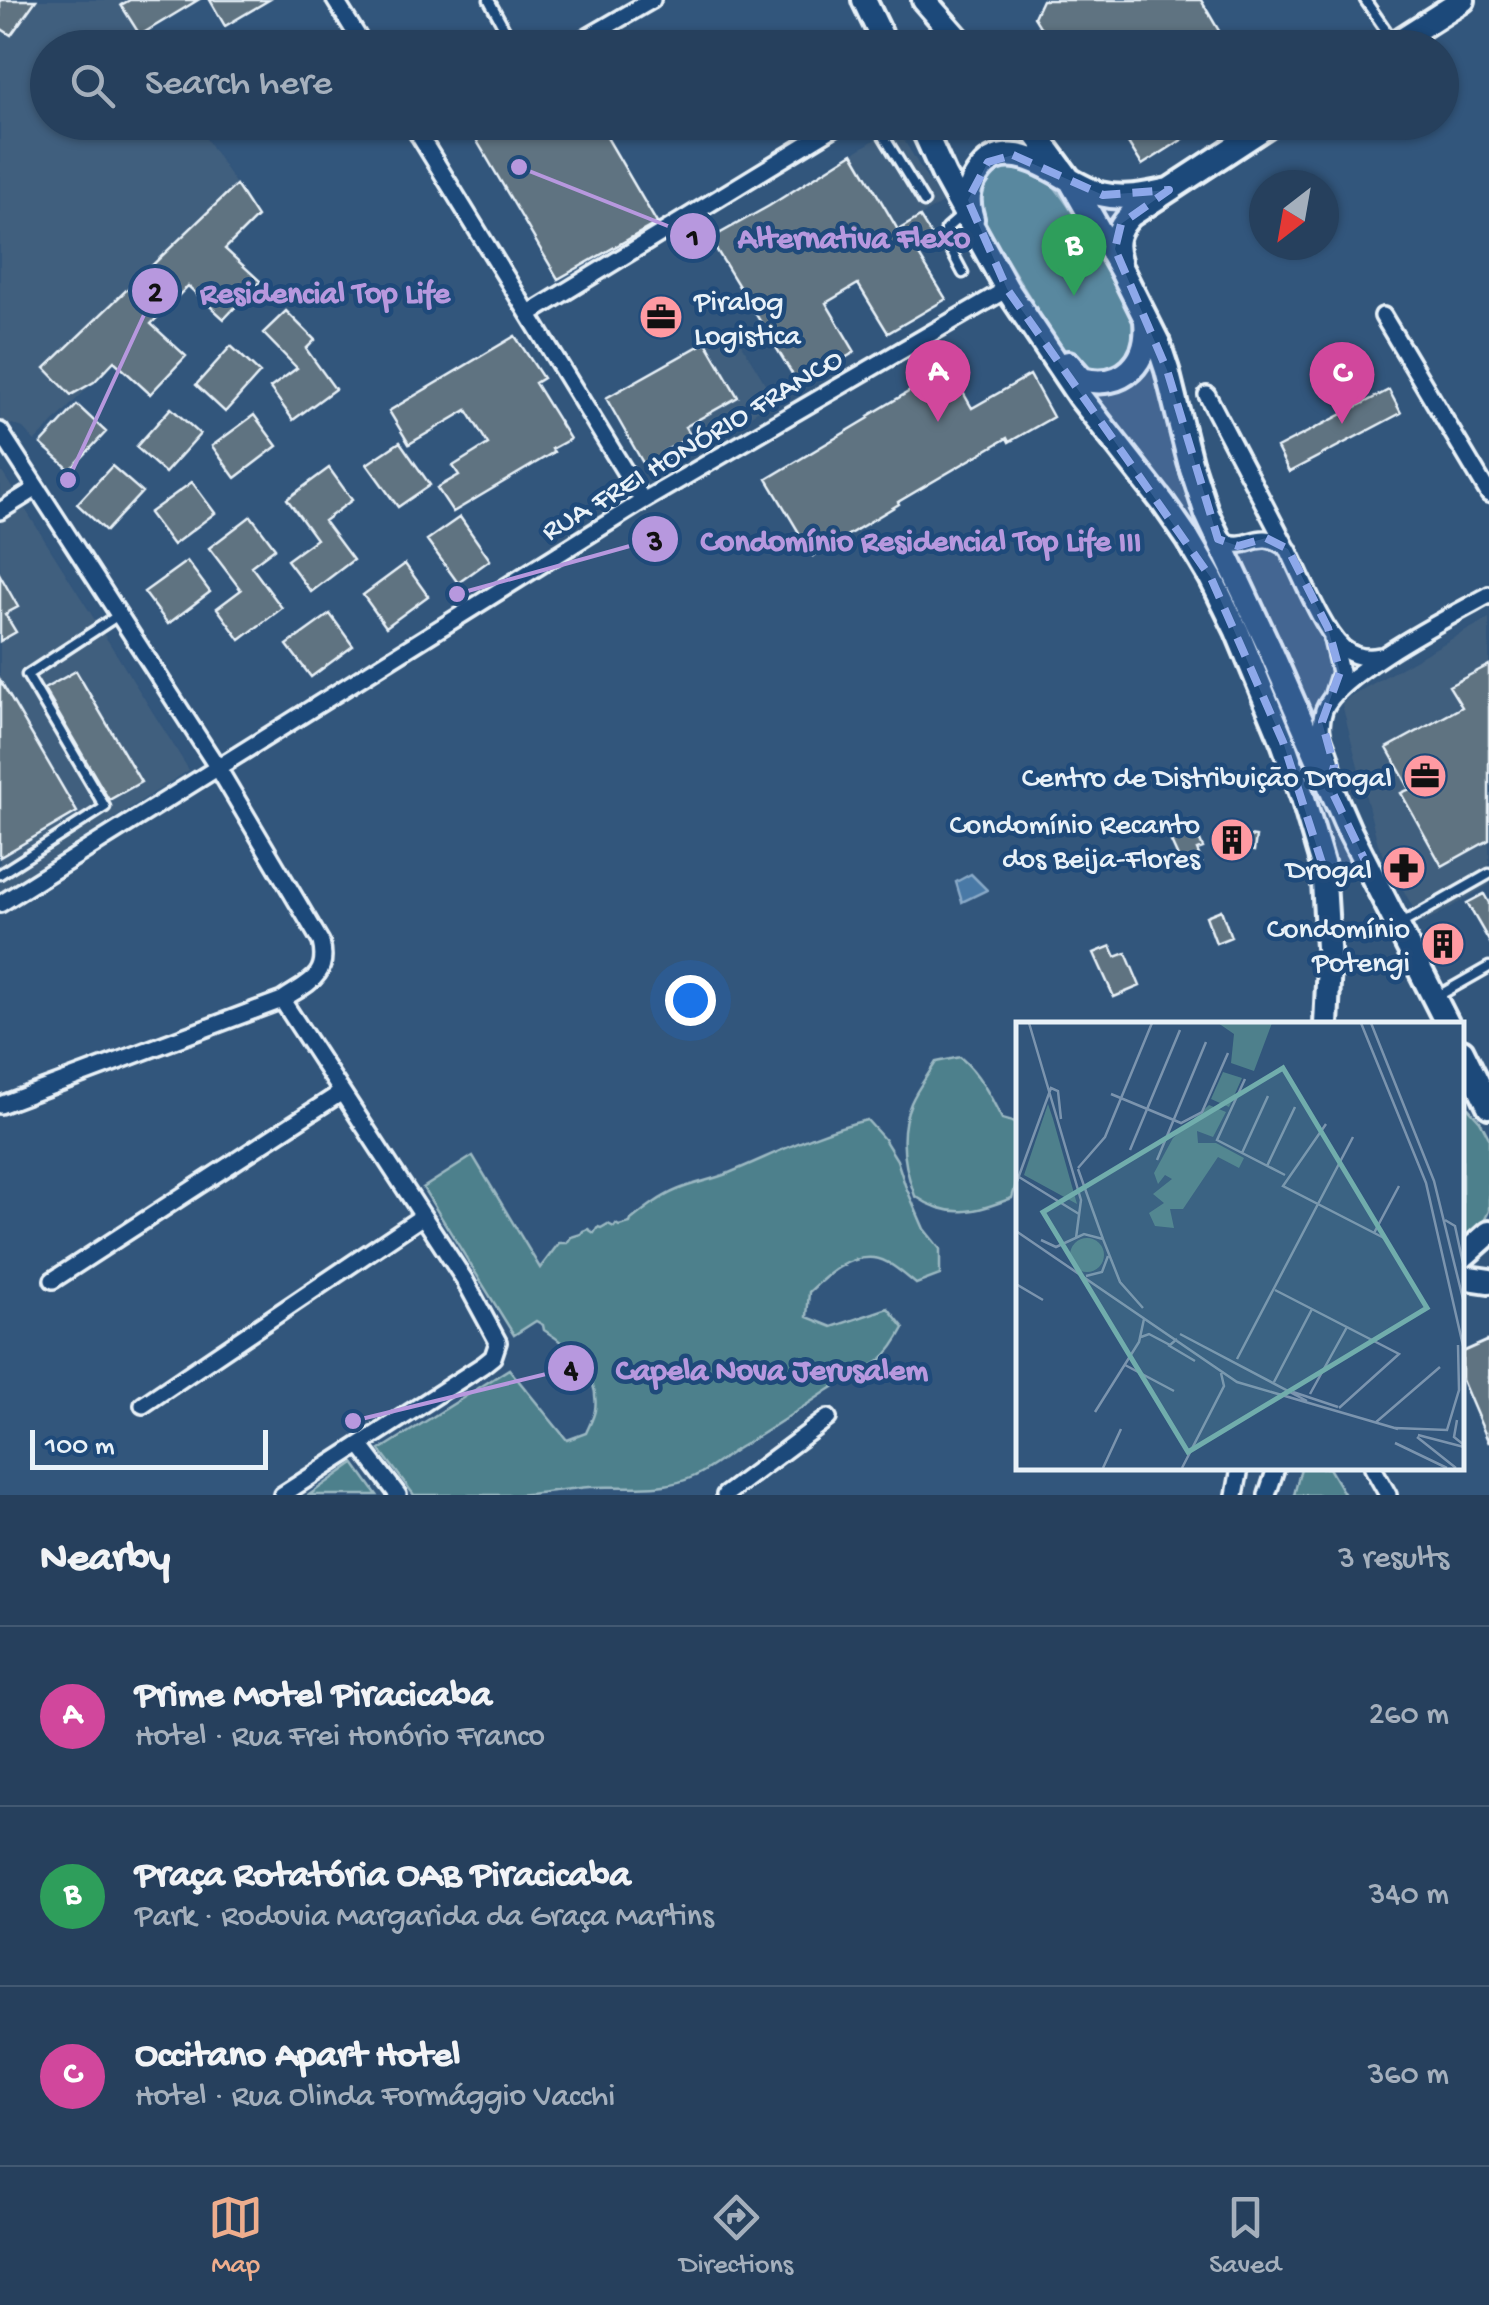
<!DOCTYPE html>
<html lang="en">
<head>
<meta charset="utf-8">
<style>
  :root { --surface:#26405d; --page:#2e4763; --text:#f1f3f6; --muted:#a4afbc; --line:#425972; --accent:#eead8d }
  body { margin:0; font-family:"Gochi Hand",sans-serif; background:var(--page); color:var(--text) }
  .compass { position:absolute; left:1249px; top:170px; width:90px; height:90px; border-radius:50%; background:var(--surface); box-shadow:0 2px 8px #0004; rotate:211deg }
  .scale { position:absolute; left:30px; bottom:25px; width:238px; box-sizing:border-box; padding-left:10px; border:5px solid #e8f1f8; border-top:0; font-size:28px; line-height:35px; white-space:nowrap; color:#e8f1f8; -webkit-text-stroke:8px #1f4a7a; paint-order:stroke }
  .you { position:absolute; left:690px; top:1000px; width:35px; height:35px; margin:-25px; border:8px solid #fff; border-radius:50%; background:#1a73e8; box-shadow:0 0 0 15px #1a73e833 }
  .badge { display:grid; place-items:center; width:65px; height:65px; border-radius:50%; background:var(--accent); color:#fff; font-size:32px; font-weight:700 }
  .pin { position:absolute; translate:-50% -82px; filter:drop-shadow(0 2px 5px #0008) }
  .pin::after { content:''; position:absolute; top:52px; width:35px; height:30px; background:inherit; clip-path:polygon(0 0,100% 0,50% 100%) }
  .list { margin:0; padding:0; list-style:none }
  h2 { display:flex; justify-content:space-between; align-items:center; height:130px; margin:0; padding:0 40px; font-size:42px }
  h2 small { font-size:32px; font-weight:400; color:var(--muted) }
  .list li { display:grid; grid-template-columns:65px 1fr auto; gap:30px; align-items:center; box-sizing:border-box; height:180px; padding:0 40px; border-top:2px solid var(--line) }
  .list b { display:block; font-size:38px; white-space:nowrap }
  .list p { margin:0; font-size:32px; white-space:nowrap; color:var(--muted) }
  .list em { font-size:32px; font-style:normal; color:var(--muted) }
  .icon { flex:none; width:55px; height:55px; fill:none; stroke:currentColor; stroke-width:2; stroke-linecap:round; stroke-linejoin:round }
  .map { position:relative; flex:none; width:1489px; height:1495px; overflow:hidden }
  .search { position:absolute; background:var(--surface); box-shadow:0 2px 8px #0004; left:30px; right:30px; top:30px; height:110px; display:flex; align-items:center; gap:25px; box-sizing:border-box; padding:0 35px; border-radius:55px; color:var(--muted); font-size:38px }
  .sheet { height:670px; background:var(--surface) }
  nav { display:flex; justify-content:space-around; align-items:center; box-sizing:border-box; height:140px; border-top:2px solid var(--line); background:var(--surface); font-size:28px; color:var(--muted) }
  nav a { display:grid; justify-items:center; gap:5px }
  nav .on { color:var(--accent) }
  .map>svg:first-child { display:block }
  .built { fill:#405f7e }
  .green { fill:#4e808c; stroke:#9bb8c2; stroke-width:2.5 }
  .water { fill:#4a79a6; stroke:#89a9c7; stroke-width:2.5 }
  .building { fill:#5f7381; stroke:#e8f1f8; stroke-width:2.5 }
  .lines { fill:none; stroke-linecap:round; stroke-linejoin:round }
  .lane-casing { stroke:#e8f1f8; stroke-width:15 }
  .street-casing { stroke:#e8f1f8; stroke-width:22 }
  .secondary-casing { stroke:#e8f1f8; stroke-width:30 }
  .lane { stroke:#1f4a7a; stroke-width:8 }
  .street { stroke:#1f4a7a; stroke-width:15 }
  .secondary { stroke:#1f4a7a; stroke-width:22 }
  .marked { fill:#8da8ea; fill-opacity:0.2; stroke:#8da8ea; stroke-width:8; stroke-dasharray:20 12; stroke-linejoin:round }
  .labels { text-anchor:middle; stroke-width:9; stroke-linejoin:round; paint-order:stroke }
  .poi-label { font-size:30px; fill:#e8f1f8; stroke:#1f4a7a; text-anchor:end }
  .street-label { font-size:30px; fill:#e8f1f8; stroke:#1f4a7a }
  .inset-road { fill:none; stroke:#7b94ae; stroke-width:2.5 }
  .view { fill:#71adac; fill-opacity:0.15; stroke:#71adac; stroke-width:5 }
  .inset-edge { fill:none; stroke:#e8f1f8; stroke-width:5 }
  .leader { fill:none; stroke:#b798de; stroke-width:4 }
  .callout-dot { fill:#b798de; stroke:#1f4a7a; stroke-width:4 }
  .mark-label { font-size:30px; text-anchor:middle; font-weight:bold; fill:#111 }
  .callout-label { font-size:32px; text-anchor:middle; font-weight:bold; fill:#b798de; stroke:#1f4a7a; stroke-width:9; stroke-linejoin:round; paint-order:stroke }
</style>
</head>
<body>
<div class="map">
<svg width="1489" height="1495" viewBox="0 0 1489 1495">
  <rect width="100%" height="100%" fill="#32567c"/>
  <filter id="ink" filterUnits="userSpaceOnUse"><feTurbulence type="fractalNoise" baseFrequency=".01" numOctaves="2"/><feDisplacementMap in="SourceGraphic" scale="20" xChannelSelector="R" yChannelSelector="G"/><feConvolveMatrix kernelMatrix="1 2 1 2 8 2 1 2 1" color-interpolation-filters="sRGB"/></filter>
  <g filter="url(#ink)">
    <path class="built" d="M0,0H130L122,6L147,47L48,48V122L196,123L257,217L35,441L23,428L12,424L0,431Z
      M887,132L902,137L942,203L814,282L769,206Z
      M731,327L775,400L651,477L606,398Z
      M0,469L189,770L0,892Z
      M1489,618V885L1422,924L1378,844L1342,704L1349,697Z"/>
    <path class="green" d="M1015,167C1027,168 1041,173 1050,182C1069,201 1136,312 1136,337C1136,350 1126,361 1115,367C1103,373 1090,373 1079,365C1058,350 1046,324 1033,303C1016,274 998,246 980,217C979,190 984,172 1015,167Z
      M960,1057C979,1073 991,1097 1002,1119L1016,1123C1018,1150 1021,1172 1012,1198C975,1212 950,1220 915,1196C904,1167 898,1133 911,1103C917,1089 928,1075 936,1062Z
      M1462,1101L1480,1121L1489,1138V1211C1483,1224 1474,1238 1462,1246Z
      M867,1120L884,1139L897,1160L905,1185L924,1229L940,1249V1275L916,1284C905,1275 888,1259 874,1258C848,1255 826,1276 809,1292L807,1317L832,1327L888,1308L904,1328C881,1372 867,1365 830,1389C800,1409 771,1429 740,1447C725,1456 711,1469 695,1476C662,1492 625,1485 590,1487C564,1489 539,1494 514,1495C481,1495 447,1495 414,1495L380,1450L509,1369L567,1440L586,1433C589,1426 594,1417 595,1410C600,1374 571,1347 544,1330L543,1325L536,1321L514,1335L423,1188L473,1156L540,1268L559,1243H567L571,1237L581,1234L583,1231L588,1229L594,1233L598,1227L601,1228L608,1224L614,1227L616,1224L619,1226L630,1223L631,1220C645,1209 660,1197 677,1190C693,1183 712,1180 729,1173C775,1154 818,1131 867,1120Z
      M354,1463L377,1495H309Z
      M1301,1468H1329L1345,1495H1294Z"/>
    <path class="water" d="M971,874L987,890L962,902L956,882Z"/>
    <path class="building" d="M0,0H36L11,35L0,28Z
      M130,0H198L140,35L121,5Z
      M210,0H269L225,26Z
      M1042,0H1201L1229,48H1053L1034,17Z
      M496,122H598L657,223L558,279L474,136Z
      M1115,122H1210L1142,165Z
      M853,153L898,230L920,217L933,238L915,249L946,299L888,333L858,284L826,303L855,352L799,385L710,239L769,206Z
      M236,185L257,217L225,249L260,281L224,319L188,286L151,324L186,356L150,394L114,361L94,382L71,395L45,368Z
      M286,311L315,340L306,349L335,389L293,420L270,388L297,368L263,333Z
      M515,336L543,378L535,383L570,439L552,449L554,452L453,512L437,488L459,475L453,466L488,444L467,410L409,444L389,411Z
      M706,342L738,397L685,427L691,436L663,452L670,465L651,477L606,398Z
      M231,346L260,373L225,412L196,385Z
      M949,368L972,408L1030,375L1053,417L1009,442L1007,438L898,502L899,504L813,556L767,479L869,418L868,416Z
      M1389,390L1401,413L1289,472L1277,448Z
      M77,405L106,432L70,470L41,444Z
      M171,408L200,434L165,473L136,447Z
      M254,415L277,446L235,478L212,446Z
      M400,442L430,485L398,507L367,464Z
      M112,466L142,492L106,531L77,504Z
      M329,468L352,500L324,521L353,560L311,592L287,560L316,539L287,499Z
      M192,482L215,513L173,545L149,513Z
      M251,516L275,548L251,566L282,608L240,640L217,608L241,590L209,548Z
      M460,517L490,560L458,583L427,540Z
      M187,561L210,592L168,624L144,592Z
      M405,564L428,596L386,627L363,595Z
      M0,575L18,607L5,614L16,632L0,641Z
      M330,614L353,646L311,677L287,645Z
      M1489,665V840L1442,866L1401,793L1410,789L1387,748L1462,707L1449,686Z
      M76,671L141,782L109,800L44,689Z
      M0,680L77,812L0,857Z
      M1179,818L1181,824L1191,820L1203,848L1197,850L1202,862L1184,870L1163,824Z
      M1228,833L1256,837L1254,851L1226,846Z
      M1484,894L1489,903V941L1467,903Z
      M1221,910L1231,937L1216,943L1206,916Z
      M1445,929L1458,952L1442,961L1429,937Z
      M1111,946L1116,957L1126,953L1140,986L1114,997L1094,953Z
      M1489,1340V1443L1462,1380V1352Z"/>
    <g class="lines">
      <defs>
        <path id="lane" d="M489,0L515,48
          M1365,0L1392,39
          M875,122L924,202
          M961,216L946,229V241L963,273
          M0,874L105,807L27,675L117,616
          M1401,924L1489,874
          M1438,996L1489,967"/>
        <path id="street" d="M335,0L365,48
          M569,48L652,0
          M411,122L643,501
          M418,134L438,122
          M529,314L843,122
          M1383,316L1489,494
          M1207,395L1286,546
          M0,431L218,768L321,942C330,977 307,983 282,1000L0,1105
          M0,511L37,488
          M1218,539C1252,556 1254,524 1288,549C1301,575 1322,629 1343,648C1354,657 1367,659 1380,656
          M1332,639L1340,672L1333,694
          M1329,785C1331,778 1334,770 1332,763C1327,742 1316,734 1324,710C1337,674 1453,615 1489,595
          M0,904L643,501L1007,289
          M282,1000L464,1279L498,1342L493,1357L483,1365L282,1495
          M53,1280L342,1092
          M143,1405L423,1216
          M360,1445L398,1495
          M1373,1468L1388,1495
          M725,1495L828,1418
          M1235,1495L1240,1468
          M1267,1495L1276,1468"/>
        <path id="secondary" d="M864,0L887,48
          M924,0L966,48
          M1388,48L1463,0
          M920,122L944,175L1007,289L1079,396L1163,503L1188,539L1211,578L1237,631L1283,742L1303,798L1323,866L1329,963L1326,1025
          M1027,122L1072,183L1122,271L1158,343L1167,370L1190,462L1207,514L1269,647L1349,830L1448,1025
          M972,219C967,203 967,189 977,175C1009,126 1062,183 1100,194C1124,200 1146,195 1169,190
          M1119,261C1113,242 1117,229 1131,215L1273,122
          M1068,363L1082,379C1123,390 1150,362 1146,321
          M1462,1051L1489,1106
          M1462,1257L1489,1233
          M1462,1277L1489,1281"/>
      </defs>
      <use href="#lane" class="lane-casing"/>
      <use href="#street" class="street-casing"/>
      <use href="#secondary" class="secondary-casing"/>
      <use href="#lane" class="lane"/>
      <use href="#street" class="street"/>
      <use href="#secondary" class="secondary"/>
    </g>
  </g>
  <path class="marked" d="M1013,155L1103,195L1169,190L1121,224L1115,249L1167,370L1218,539L1238,546L1266,538L1288,549L1328,628L1340,672L1322,722L1334,766L1329,785L1369,869L1323,866L1283,742L1211,578L1007,289L968,200L988,162Z"/>
  <defs>
    <symbol id="office-disc" viewBox="-11 -11 22 22"><circle r="9.5" fill="#ff9aa2" stroke="#1f4a7a"/><path d="M-6-3h4V-5.5h4V-3h4V5H-6ZM-1-4.5V-3h2v-1.5ZM-6 0V1H6V0Z" fill="#111"/></symbol>
    <symbol id="building-disc" viewBox="-11 -11 22 22"><circle r="9.5" fill="#ff9aa2" stroke="#1f4a7a"/><path d="M-4-6H4V6H1V3H-1V6H-4ZM-2.5-4.3h1.7v1.8h-1.7ZM.8-4.3h1.7v1.8H.8ZM-2.5-1h1.7V.8h-1.7ZM.8-1h1.7V.8H.8Z" fill="#111"/></symbol>
    <symbol id="pharmacy-disc" viewBox="-11 -11 22 22"><circle r="9.5" fill="#ff9aa2" stroke="#1f4a7a"/><path d="M-2-6h4v4h4v4h-4v4h-4v-4h-4v-4h4Z" fill="#111"/></symbol>
  </defs>
  <g fill-rule="evenodd">
    <use href="#office-disc" x="636" y="292" width="50" height="50"/>
    <use href="#office-disc" x="1400" y="751" width="50" height="50"/>
    <use href="#building-disc" x="1207" y="815" width="50" height="50"/>
    <use href="#pharmacy-disc" x="1379" y="843" width="50" height="50"/>
    <use href="#building-disc" x="1418" y="919" width="50" height="50"/>
  </g>
  <g class="labels">
    <g class="poi-label">
      <text x="694" y="310" text-anchor="start">Piralog<tspan x="694" dy="34">Logistica</tspan></text>
      <text x="1392" y="786">Centro de Distribuição Drogal</text>
      <text x="1200" y="833">Condomínio Recanto<tspan x="1200" dy="34">dos Beija-Flores</tspan></text>
      <text x="1372" y="878">Drogal</text>
      <text x="1410" y="937">Condomínio<tspan x="1410" dy="34">Potengi</tspan></text>
    </g>
    <g class="street-label">
      <text transform="translate(691 443) rotate(-31)" y="10">RUA FREI HONÓRIO FRANCO</text>
    </g>
  </g>
  <g transform="translate(1016 1022)">
    <rect width="448" height="448" fill="#32567c"/>
    <path d="M202,1H256L238,49L215,41L218,12ZM207,50L226,56L213,85L195,77ZM32,82L37,97L61,182L8,153ZM193,83L210,90L197,115L181,109L182,121H200L228,136L223,146L202,135L167,187H154L158,206L139,204L133,191L148,181L137,172L156,157L149,153L142,162L138,151L157,116ZM54 233a17 17 0 1 1 34 0a17 17 0 1 1-34 0Z" fill="#4e808c"/>
    <path class="inset-road" d="M13,1L65,178L60,216M345,1L410,161L448,328M355,1L418,159L448,281M229,57L201,118L269,153M95,72L165,101L186,90L212,31M310,102L267,164L370,217M114,128L164,8M226,131L252,74M141,138L190,20M251,144L279,85M62,146L89,115L136,1M62,147L87,217M3,155L63,192M0,162L35,66L42,69L45,97M429,198L439,204L448,246M0,209L221,360L382,407M358,211L383,164M25,218L40,225L68,212L87,217L104,260L127,286M70,254L86,250L92,234M0,262L27,278M259,268L383,332L323,386M164,312L291,379M125,315L133,312L154,323L161,317M152,323L179,339M221,337L337,115M109,343L158,369M258,360L296,287M277,370L322,385M294,372L331,305M79,390L123,320L128,297M441,398L438,415L448,423M359,401L424,345M379,406L431,408L443,368L442,323M402,413L448,425M401,415L440,446M379,421L431,446M87,446L105,407M166,446L208,364L205,351"/>
    <path class="view" d="M267,46L411,286L172,430L27,190Z"/>
    <rect width="448" height="448" class="inset-edge"/>
  </g>
  <path class="leader" d="M519 167L693 236M68 480L155 291M457 594L655 539M353 1421L571 1368"/>
  <g class="callout-dot">
    <circle cx="519" cy="167" r="10"/>
    <circle cx="68" cy="480" r="10"/>
    <circle cx="457" cy="594" r="10"/>
    <circle cx="353" cy="1421" r="10"/>
    <circle cx="693" cy="236" r="25"/>
    <circle cx="155" cy="291" r="25"/>
    <circle cx="655" cy="539" r="25"/>
    <circle cx="571" cy="1368" r="25"/>
  </g>
  <g class="mark-label">
    <text x="693" y="246">1</text>
    <text x="155" y="301">2</text>
    <text x="655" y="550">3</text>
    <text x="571" y="1378">4</text>
  </g>
  <g class="callout-label">
    <text x="854" y="247">Alternativa Flexo</text>
    <text x="325" y="302">Residencial Top Life</text>
    <text x="921" y="550">Condomínio Residencial Top Life III</text>
    <text x="772" y="1379">Capela Nova Jerusalem</text>
  </g>
</svg>
<svg class="compass" viewBox="-18 -18 36 36"><path d="M0-13l5 13h-10z" fill="#e53935"/><path d="M0 13l5-13h-10z" fill="#a4afbc"/></svg>
<div class="scale">100 m</div>
<div class="you"></div>
<div class="pin badge" style="left:938px;top:422px;background:#d1479c">A</div>
<div class="pin badge" style="left:1074px;top:296px;background:#2e9e5b">B</div>
<div class="pin badge" style="left:1342px;top:424px;background:#d1479c">C</div>
<div class="search"><svg class="icon" aria-label="search" viewBox="0 0 24 24"><circle cx="10" cy="10" r="6"/><path d="M15 15l6 6"/></svg>Search here</div>
</div>
<section class="sheet">
<h2>Nearby<small>3 results</small></h2>
<ul class="list">
<li><span class="badge" style="background:#d1479c">A</span><div><b>Prime Motel Piracicaba</b><p>Hotel · Rua Frei Honório Franco</p></div><em>260 m</em></li>
<li><span class="badge" style="background:#2e9e5b">B</span><div><b>Praça Rotatória OAB Piracicaba</b><p>Park · Rodovia Margarida da Graça Martins</p></div><em>340 m</em></li>
<li><span class="badge" style="background:#d1479c">C</span><div><b>Occitano Apart Hotel</b><p>Hotel · Rua Olinda Formággio Vacchi</p></div><em>360 m</em></li>
</ul>
</section>
<nav>
<a class="on"><svg class="icon" aria-label="map" viewBox="0 0 24 24"><path d="M3 6l6-2 6 2 6-2v14l-6 2-6-2-6 2zM9 4v14M15 6v14"/></svg>Map</a>
<a><svg class="icon" aria-label="directions" viewBox="0 0 24 24"><path d="M12 3l9 9-9 9-9-9zM9 14v-3h6M13 9l2 2-2 2"/></svg>Directions</a>
<a><svg class="icon" aria-label="saved" viewBox="0 0 24 24"><path d="M7 4h10v16l-5-4-5 4z"/></svg>Saved</a>
</nav>
</body>
</html>
